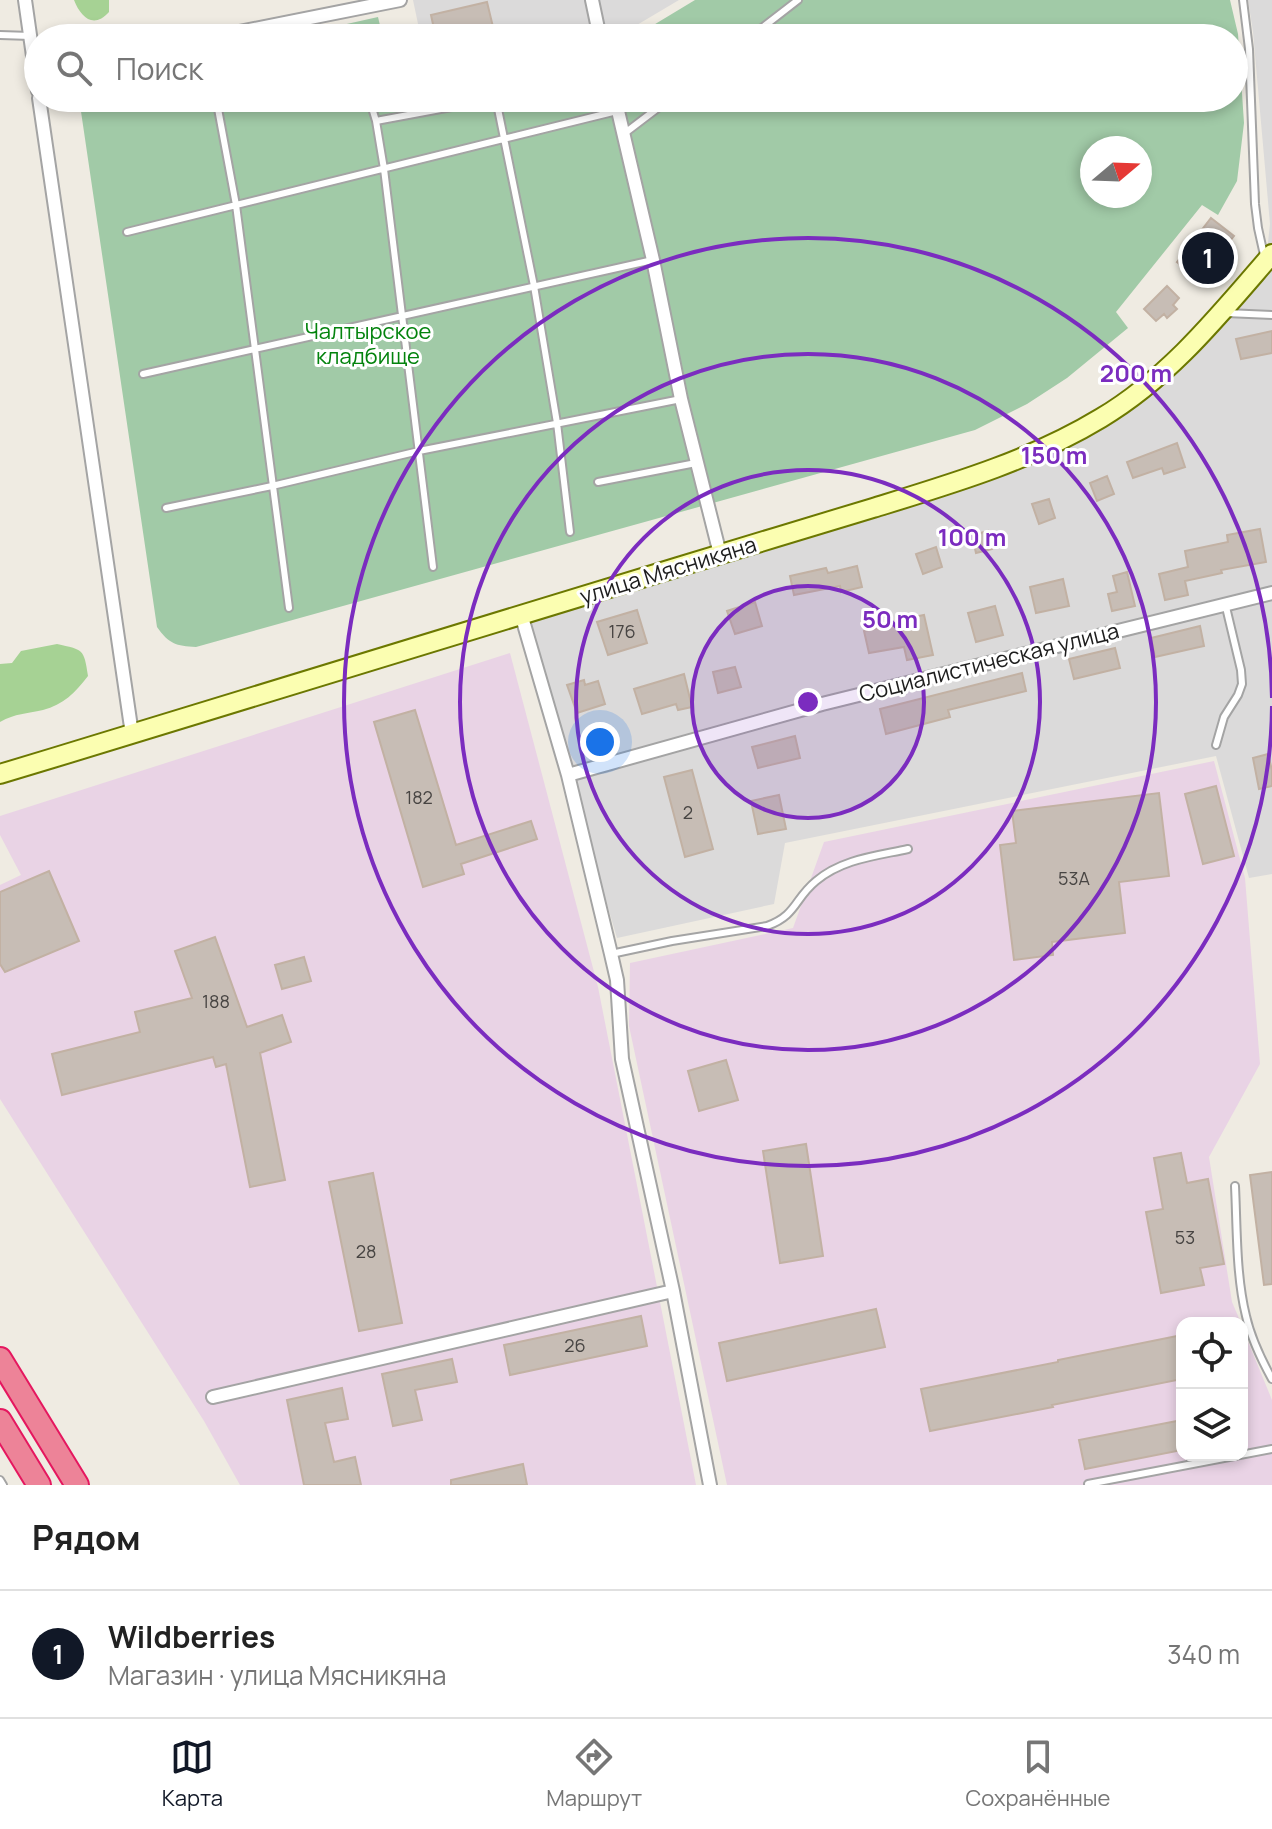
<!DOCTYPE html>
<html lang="ru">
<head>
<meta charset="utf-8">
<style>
  :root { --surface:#fff; --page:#f6f6f6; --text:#222; --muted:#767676; --line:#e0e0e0; --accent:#111827 }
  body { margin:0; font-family:Manrope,sans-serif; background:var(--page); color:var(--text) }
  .controls { position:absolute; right:24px; bottom:24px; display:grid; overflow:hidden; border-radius:16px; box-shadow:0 4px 12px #0003 }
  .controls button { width:72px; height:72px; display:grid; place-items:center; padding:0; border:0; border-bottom:2px solid var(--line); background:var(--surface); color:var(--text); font:40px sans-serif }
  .compass { position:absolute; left:1080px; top:136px; width:72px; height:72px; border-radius:50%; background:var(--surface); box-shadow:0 4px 12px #0003; rotate:71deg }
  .you { position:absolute; left:600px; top:742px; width:28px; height:28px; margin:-20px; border:6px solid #fff; border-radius:50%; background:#1a73e8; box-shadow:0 0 0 12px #1a73e833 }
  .badge { display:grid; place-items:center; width:52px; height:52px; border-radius:50%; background:var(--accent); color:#fff; font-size:26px; font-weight:700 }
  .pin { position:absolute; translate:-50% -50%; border:4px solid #fff; box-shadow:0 2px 8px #0006 }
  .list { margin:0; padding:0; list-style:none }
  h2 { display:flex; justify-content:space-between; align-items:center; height:104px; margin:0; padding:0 32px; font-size:34px }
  h2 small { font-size:26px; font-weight:400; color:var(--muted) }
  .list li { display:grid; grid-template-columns:52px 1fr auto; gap:24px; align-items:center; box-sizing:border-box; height:128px; padding:0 32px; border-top:2px solid var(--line) }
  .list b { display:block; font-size:30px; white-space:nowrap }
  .list p { margin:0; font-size:26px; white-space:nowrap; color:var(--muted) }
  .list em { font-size:26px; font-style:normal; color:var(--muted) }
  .icon { flex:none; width:44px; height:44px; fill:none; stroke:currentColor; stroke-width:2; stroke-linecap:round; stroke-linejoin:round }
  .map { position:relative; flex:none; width:1272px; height:1485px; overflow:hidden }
  .search { position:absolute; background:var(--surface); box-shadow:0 4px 12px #0003; left:24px; right:24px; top:24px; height:88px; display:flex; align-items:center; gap:20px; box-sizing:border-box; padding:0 28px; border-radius:44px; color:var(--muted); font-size:30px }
  .sheet { height:232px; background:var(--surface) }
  nav { display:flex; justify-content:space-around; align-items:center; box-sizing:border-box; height:112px; border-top:2px solid var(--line); background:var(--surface); font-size:22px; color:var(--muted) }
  nav a { display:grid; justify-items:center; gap:4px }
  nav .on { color:var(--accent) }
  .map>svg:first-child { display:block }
  .residential { fill:#dbdada }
  .industrial { fill:#e9d3e5 }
  .forest { fill:#a6d294 }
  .cemetery { fill:#a1caa7; fill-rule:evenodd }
  .building { fill:#c7bdb5; stroke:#c2b1a3; stroke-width:2 }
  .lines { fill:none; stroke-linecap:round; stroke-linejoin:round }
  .lane-casing { stroke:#a4a4a4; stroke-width:10 }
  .street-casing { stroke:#a4a4a4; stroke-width:16 }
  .secondary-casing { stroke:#6c7800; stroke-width:22 }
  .highway-casing { stroke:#e5175f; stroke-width:26 }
  .lane { stroke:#fff; stroke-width:6 }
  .street { stroke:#fff; stroke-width:12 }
  .secondary { stroke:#fbfeb1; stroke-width:18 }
  .highway { stroke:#ed8398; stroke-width:22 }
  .ring { fill:none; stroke:#7b2cbf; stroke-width:4 }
  .labels { text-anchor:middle; stroke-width:6; stroke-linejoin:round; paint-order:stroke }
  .number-label { font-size:18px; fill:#484543 }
  .park-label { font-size:22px; fill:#03830d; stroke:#fff }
  .street-label { font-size:22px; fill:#1d1d1d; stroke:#fff }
  .centre { fill:#7b2cbf; stroke:#fff; stroke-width:4 }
  .ring-label { font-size:24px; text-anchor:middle; font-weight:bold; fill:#7b2cbf; stroke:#fff; stroke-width:6; stroke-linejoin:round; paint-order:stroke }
</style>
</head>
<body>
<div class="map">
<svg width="1272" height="1485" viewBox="0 0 1272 1485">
  <rect width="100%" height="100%" fill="#efebe2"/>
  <path class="residential" d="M413,0H679L620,35L602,38H421Z
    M1248,0H1272V874L1249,878L1216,756L785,843L774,904L617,938L521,614L977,476L1138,393L1266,261L1270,224L1253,32Z"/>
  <path class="industrial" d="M510,653L598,987L696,1485H240L204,1421L0,1099V885L21,875L0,835V816Z
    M1214,761L1245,878L1260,1064L1209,1157L1232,1302L1241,1323H1182V1455H1242V1327L1272,1400V1485H727L629,1026L630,963L793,928L824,842Z"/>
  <path class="forest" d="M74,0H109V12C94,29 81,18 74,0Z
    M57,644C83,650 84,648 88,676C76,692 63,705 43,710C26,714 16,713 0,722V664L12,663L21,651Z"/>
  <path class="cemetery" d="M695,0H1230L1238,34L1244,123L1237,181L1218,215L1202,205L1116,312L1128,328L1067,378L1027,404L975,430L196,647C176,646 169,644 157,627L79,98H1234V38H632ZM1092,148H1140V196H1092Z
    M378,17L383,38H284Z"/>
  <path class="building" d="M487,2L493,27L436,38L431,15Z
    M1211,218L1234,236L1199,280L1177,262Z
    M1167,286L1179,298L1173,305L1177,309L1167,318L1164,314L1156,321L1144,309Z
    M1272,331V353L1241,359L1236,339Z
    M1177,443L1185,467L1164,474L1162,468L1133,478L1127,462Z
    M1107,476L1114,494L1097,501L1090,483Z
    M1049,499L1055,518L1039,524L1032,504Z
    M1260,529L1266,562L1221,570L1222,573L1185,581L1188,595L1165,600L1159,574L1188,567L1185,551L1228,542L1227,535Z
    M988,531L992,549L976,553L972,535Z
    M936,547L942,567L923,574L916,554Z
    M857,566L862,587L841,592L840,586L794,595L790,576L826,568L828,573Z
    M1127,572L1135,606L1112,611L1108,594L1117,592L1113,576Z
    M1063,579L1069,606L1036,613L1030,587Z
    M755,602L762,626L735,634L727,611Z
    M995,606L1003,635L976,642L968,613Z
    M637,610L647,643L608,655L597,622Z
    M924,615L933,655L907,660L904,647L869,653L864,631L899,624V620Z
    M1200,626L1204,646L1155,657L1151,638Z
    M1115,648L1120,668L1074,679L1069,659Z
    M735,667L741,687L718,693L713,672Z
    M1022,673L1026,691L948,710L950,717L886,734L880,709Z
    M684,674L692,707L678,710L676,704L642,714L634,689Z
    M584,680L585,685L598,681L605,704L577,713L567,685Z
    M415,710L456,845L531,821L537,839L461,864L464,874L423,887L374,722Z
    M795,736L800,758L758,768L752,747Z
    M1268,754L1272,770V786L1259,789L1253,758Z
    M692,770L713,849L685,857L664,777Z
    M1216,786L1234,856L1203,864L1185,794Z
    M1159,793L1169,876L1119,882L1125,933L1052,942L1053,955L1014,960L1000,845L1016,843L1012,811Z
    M779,795L786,829L758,834L751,801Z
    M49,871L79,941L5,972L0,964V892Z
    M215,937L247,1027L282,1015L291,1042L260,1053L285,1180L250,1187L226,1064L216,1067L213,1057L62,1095L52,1054L140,1032L135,1012L192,998L175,951Z
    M304,957L311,981L282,989L275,965Z
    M726,1060L738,1100L699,1111L688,1071Z
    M806,1144L823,1256L780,1263L763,1151Z
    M1181,1153L1187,1183L1208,1179L1224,1264L1200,1268L1204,1285L1161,1293L1146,1212L1163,1209L1154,1158Z
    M1272,1172V1284L1264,1285L1250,1175Z
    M373,1173L402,1323L359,1331L329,1182Z
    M876,1309L885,1347L727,1381L719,1343Z
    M641,1316L647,1346L510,1375L504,1345Z
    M1182,1335V1379L1052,1405L1053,1407L930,1431L921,1389L1058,1362V1360Z
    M452,1359L457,1382L415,1390L422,1420L393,1426L382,1374Z
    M342,1388L348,1419L325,1423L334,1462L355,1457L361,1485H304L287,1400Z
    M1182,1420V1450L1085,1469L1079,1440Z
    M523,1464L527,1485H451V1480Z"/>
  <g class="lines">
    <defs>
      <path id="lane" d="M1243,0L1249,49L1255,204L1258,228L1264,255
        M0,35L31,36
        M749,38L798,0
        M216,98L236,205L289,608
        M369,98L376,121L384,169L433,567
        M496,99L534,286L557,423L570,532
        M376,121L500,98
        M625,133L671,98
        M127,232L617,111
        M1226,313L1272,315
        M143,374L653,260
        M598,482L696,463
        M166,508L272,486L419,451L681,399
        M1216,745L1224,717L1238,695L1242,684L1241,670L1225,603
        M611,954L672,941L767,926C797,915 794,899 816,881C842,859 876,856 908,849
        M1235,1186C1237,1227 1236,1276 1246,1316C1251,1338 1261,1359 1272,1379
        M0,1480L3,1485
        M1088,1484L1272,1449"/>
      <path id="street" d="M25,0L38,91
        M592,0L600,38
        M209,38L400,0
        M39,98L132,734
        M615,98L653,260L681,399L720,554
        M521,614L568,775L611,954L617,980L622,1059L673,1291L710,1485
        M568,775L822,704L1272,593
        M213,1397L673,1291"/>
      <path id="secondary" d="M0,774C226,706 451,635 678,567C743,547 808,528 873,508C951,484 1030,461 1101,418C1170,377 1220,314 1272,254"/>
      <path id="highway" d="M0,1359L77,1485
        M0,1421L39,1485"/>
    </defs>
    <use href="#lane" class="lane-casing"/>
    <use href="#street" class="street-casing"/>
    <use href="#secondary" class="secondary-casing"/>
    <use href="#highway" class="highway-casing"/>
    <use href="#lane" class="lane"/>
    <use href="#street" class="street"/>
    <use href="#secondary" class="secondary"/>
    <use href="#highway" class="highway"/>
  </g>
  <circle cx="808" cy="702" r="116" fill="#7b2cbf" fill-opacity=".12"/>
  <g class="ring">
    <circle cx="808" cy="702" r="116"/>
    <circle cx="808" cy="702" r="232"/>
    <circle cx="808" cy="702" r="348"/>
    <path d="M1272 706A464 464 0 1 1 1272 698"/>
  </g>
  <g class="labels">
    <g class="number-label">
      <text x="622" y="638">176</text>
      <text x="419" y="804">182</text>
      <text x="688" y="819">2</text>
      <text x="1074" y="885">53А</text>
      <text x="216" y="1008">188</text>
      <text x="1185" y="1244">53</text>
      <text x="366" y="1258">28</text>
      <text x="575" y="1352">26</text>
    </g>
    <g class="park-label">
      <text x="368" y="339">Чалтырское<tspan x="368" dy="25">кладбище</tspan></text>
    </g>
    <g class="street-label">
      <text transform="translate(668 570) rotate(-17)" y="8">улица Мясникяна</text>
      <text transform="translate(989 662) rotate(-14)" y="8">Социалистическая улица</text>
    </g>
  </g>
  <circle cx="808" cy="702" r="12" class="centre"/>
  <g class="ring-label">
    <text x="1136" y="382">200 m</text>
    <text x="1054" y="464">150 m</text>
    <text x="972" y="546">100 m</text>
    <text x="890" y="628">50 m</text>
  </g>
</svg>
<div class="controls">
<button><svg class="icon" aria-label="locate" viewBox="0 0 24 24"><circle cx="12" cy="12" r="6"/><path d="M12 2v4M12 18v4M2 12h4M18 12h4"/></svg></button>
<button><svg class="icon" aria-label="layers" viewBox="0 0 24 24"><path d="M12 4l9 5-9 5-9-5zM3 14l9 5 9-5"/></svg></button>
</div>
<svg class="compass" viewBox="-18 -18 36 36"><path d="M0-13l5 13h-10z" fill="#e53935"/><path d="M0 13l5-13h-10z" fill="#767676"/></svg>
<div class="you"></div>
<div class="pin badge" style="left:1208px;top:258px">1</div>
<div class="search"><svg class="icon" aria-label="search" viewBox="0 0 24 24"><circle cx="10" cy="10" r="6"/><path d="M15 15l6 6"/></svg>Поиск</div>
</div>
<section class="sheet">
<h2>Рядом<small></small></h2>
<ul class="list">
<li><span class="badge">1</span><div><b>Wildberries</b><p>Магазин · улица Мясникяна</p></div><em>340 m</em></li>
</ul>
</section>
<nav>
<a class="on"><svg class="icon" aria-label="map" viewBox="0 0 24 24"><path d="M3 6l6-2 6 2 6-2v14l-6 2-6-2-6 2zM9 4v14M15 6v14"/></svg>Карта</a>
<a><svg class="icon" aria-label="directions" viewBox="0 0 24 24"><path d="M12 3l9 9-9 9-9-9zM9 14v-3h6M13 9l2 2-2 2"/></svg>Маршрут</a>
<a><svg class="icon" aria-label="saved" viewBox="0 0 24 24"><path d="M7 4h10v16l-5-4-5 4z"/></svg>Сохранённые</a>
</nav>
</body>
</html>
